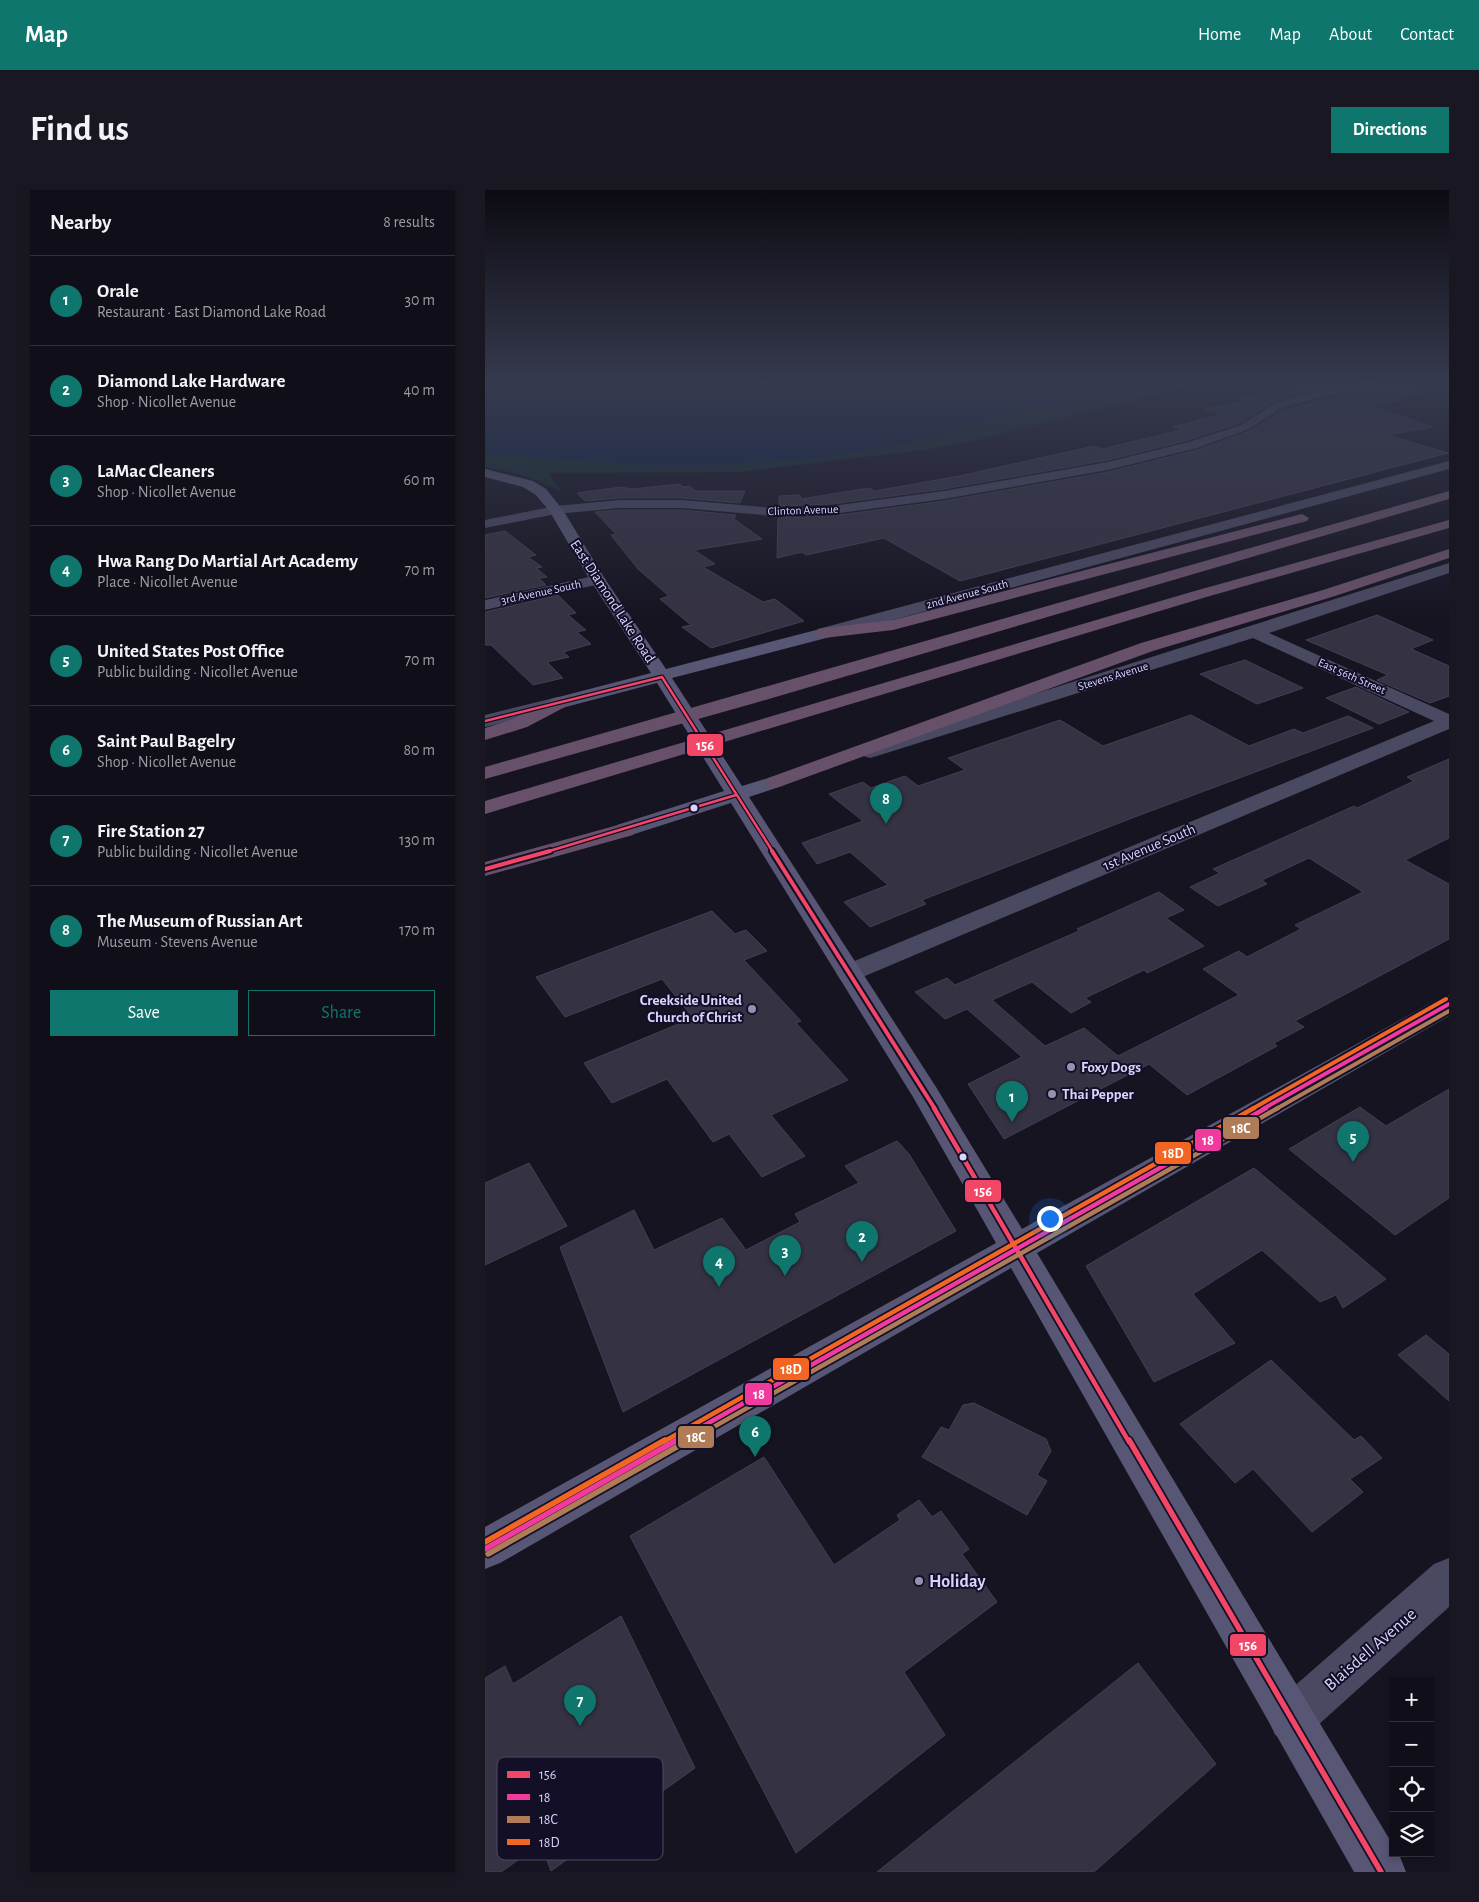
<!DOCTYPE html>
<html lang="en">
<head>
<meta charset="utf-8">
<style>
  :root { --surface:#100f19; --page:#191822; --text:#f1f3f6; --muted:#9c9ca2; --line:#302f38; --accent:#0f766e }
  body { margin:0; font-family:"Alegreya Sans",sans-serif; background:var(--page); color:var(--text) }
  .controls { position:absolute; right:15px; bottom:15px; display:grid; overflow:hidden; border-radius:0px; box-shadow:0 2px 8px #0003 }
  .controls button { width:45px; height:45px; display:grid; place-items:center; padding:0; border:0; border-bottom:1px solid var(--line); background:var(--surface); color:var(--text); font:25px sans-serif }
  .you { position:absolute; left:564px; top:1028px; width:18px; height:18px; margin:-12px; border:4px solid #fff; border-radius:50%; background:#1a73e8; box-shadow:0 0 0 8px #1a73e833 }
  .badge { display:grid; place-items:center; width:32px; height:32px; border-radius:50%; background:var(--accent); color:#fff; font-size:16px; font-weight:700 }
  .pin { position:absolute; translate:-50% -41px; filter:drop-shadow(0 1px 2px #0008) }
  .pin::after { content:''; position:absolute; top:26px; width:18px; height:15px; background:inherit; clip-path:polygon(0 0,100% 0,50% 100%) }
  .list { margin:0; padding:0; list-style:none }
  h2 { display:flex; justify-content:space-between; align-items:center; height:65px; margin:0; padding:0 20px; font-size:21px }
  h2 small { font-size:16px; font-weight:400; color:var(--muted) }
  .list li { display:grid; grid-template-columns:32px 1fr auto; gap:15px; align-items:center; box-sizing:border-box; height:90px; padding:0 20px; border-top:1px solid var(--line) }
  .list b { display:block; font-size:19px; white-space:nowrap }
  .list p { margin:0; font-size:16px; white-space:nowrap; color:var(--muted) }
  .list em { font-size:16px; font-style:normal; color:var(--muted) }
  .actions { display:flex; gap:10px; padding:15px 20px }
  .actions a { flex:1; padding:11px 0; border:1px solid var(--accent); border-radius:0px; text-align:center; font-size:18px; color:var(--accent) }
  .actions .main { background:var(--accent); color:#fff }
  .icon { flex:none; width:28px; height:28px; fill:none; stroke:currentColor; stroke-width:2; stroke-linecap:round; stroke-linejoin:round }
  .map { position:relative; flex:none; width:964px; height:1682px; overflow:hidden; border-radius:0px }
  header { display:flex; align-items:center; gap:30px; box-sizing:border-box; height:70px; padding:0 25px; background:var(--accent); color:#fff }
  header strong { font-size:24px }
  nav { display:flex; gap:28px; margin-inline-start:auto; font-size:18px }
  .intro { display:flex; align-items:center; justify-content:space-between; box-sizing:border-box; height:120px; padding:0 30px }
  h1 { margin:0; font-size:35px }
  .button { padding:12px 22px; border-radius:0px; background:var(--accent); color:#fff; font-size:18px; font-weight:700 }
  main { display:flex; gap:30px; padding:0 30px }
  aside { flex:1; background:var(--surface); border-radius:0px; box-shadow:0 2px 8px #0003 }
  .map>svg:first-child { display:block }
  .green { fill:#132c2d }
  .water { fill:#0d2144 }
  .building { fill:#343243; stroke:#433f54 }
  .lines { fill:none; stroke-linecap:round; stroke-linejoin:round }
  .street { fill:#4a4962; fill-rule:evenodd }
  .secondary { fill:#575674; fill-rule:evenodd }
  .highway { fill:#67516a; fill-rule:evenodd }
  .bus-1-far3-casing { stroke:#130f26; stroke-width:5 }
  .bus-1-far2-casing { stroke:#130f26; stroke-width:8 }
  .bus-1-far1-casing { stroke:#130f26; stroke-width:8 }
  .bus-1-casing { stroke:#130f26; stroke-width:9 }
  .bus-2-far2-casing { stroke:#130f26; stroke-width:8 }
  .bus-2-far1-casing { stroke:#130f26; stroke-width:8 }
  .bus-2-casing { stroke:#130f26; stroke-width:9 }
  .bus-3-far2-casing { stroke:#130f26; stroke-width:8 }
  .bus-3-far1-casing { stroke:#130f26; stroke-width:8 }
  .bus-3-casing { stroke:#130f26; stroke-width:9 }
  .bus-4-far2-casing { stroke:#130f26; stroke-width:8 }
  .bus-4-far1-casing { stroke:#130f26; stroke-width:8 }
  .bus-4-casing { stroke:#130f26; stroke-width:9 }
  .bus-1-far3 { stroke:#f34667; stroke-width:2.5 }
  .bus-1-far2 { stroke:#f34667; stroke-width:4 }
  .bus-1-far1 { stroke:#f34667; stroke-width:4.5 }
  .bus-1 { stroke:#f34667; stroke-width:5.5 }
  .bus-2-far2 { stroke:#f13a9d; stroke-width:4 }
  .bus-2-far1 { stroke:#f13a9d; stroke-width:4.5 }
  .bus-2 { stroke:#f13a9d; stroke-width:5.5 }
  .bus-3-far2 { stroke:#b07c57; stroke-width:4 }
  .bus-3-far1 { stroke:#b07c57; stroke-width:4.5 }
  .bus-3 { stroke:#b07c57; stroke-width:5.5 }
  .bus-4-far2 { stroke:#f26522; stroke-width:4 }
  .bus-4-far1 { stroke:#f26522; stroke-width:4.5 }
  .bus-4 { stroke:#f26522; stroke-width:5.5 }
  .bus-dot { fill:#d9d4ff; stroke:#130f26; stroke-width:2 }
  .poi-dot { fill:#9591b1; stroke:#130f26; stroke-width:2 }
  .labels { text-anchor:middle; stroke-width:4; stroke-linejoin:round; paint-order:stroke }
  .far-street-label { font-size:12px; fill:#d9d4ff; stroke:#130f26 }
  .street-label { font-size:15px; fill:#d9d4ff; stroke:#130f26 }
  .poi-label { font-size:15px; font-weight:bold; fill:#d9d4ff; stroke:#130f26; text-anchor:start }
  .near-poi-label { font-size:18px; font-weight:bold; fill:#d9d4ff; stroke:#130f26; text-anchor:start }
  .near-street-label { font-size:18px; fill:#d9d4ff; stroke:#130f26 }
  .key { fill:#130f26; stroke:#4e4a67; stroke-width:1 }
  .key-label { font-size:14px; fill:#d9d4ff }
  .line-badge { stroke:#130f26; stroke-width:2 }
  .badge-label { font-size:14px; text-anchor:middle; font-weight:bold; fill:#fff }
</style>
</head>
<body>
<header>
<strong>Map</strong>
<nav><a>Home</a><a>Map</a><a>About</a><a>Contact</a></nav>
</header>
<div class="intro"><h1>Find us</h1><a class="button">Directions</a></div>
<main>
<aside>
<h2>Nearby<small>8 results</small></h2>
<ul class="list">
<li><span class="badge">1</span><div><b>Orale</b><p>Restaurant · East Diamond Lake Road</p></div><em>30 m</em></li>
<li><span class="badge">2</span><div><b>Diamond Lake Hardware</b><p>Shop · Nicollet Avenue</p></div><em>40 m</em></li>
<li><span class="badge">3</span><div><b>LaMac Cleaners</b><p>Shop · Nicollet Avenue</p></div><em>60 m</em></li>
<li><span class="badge">4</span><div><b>Hwa Rang Do Martial Art Academy</b><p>Place · Nicollet Avenue</p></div><em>70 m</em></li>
<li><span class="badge">5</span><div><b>United States Post Office</b><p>Public building · Nicollet Avenue</p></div><em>70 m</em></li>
<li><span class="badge">6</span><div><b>Saint Paul Bagelry</b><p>Shop · Nicollet Avenue</p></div><em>80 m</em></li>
<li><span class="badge">7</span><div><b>Fire Station 27</b><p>Public building · Nicollet Avenue</p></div><em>130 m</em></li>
<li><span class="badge">8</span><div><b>The Museum of Russian Art</b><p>Museum · Stevens Avenue</p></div><em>170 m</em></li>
</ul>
<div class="actions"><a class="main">Save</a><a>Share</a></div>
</aside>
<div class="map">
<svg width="964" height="1682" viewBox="0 0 964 1682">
  <rect width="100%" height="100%" fill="#161421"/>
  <path class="green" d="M0,192H720L488,251L439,260L254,282L63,283L77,302C52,289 28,282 0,277Z"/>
  <path class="water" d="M0,192H680L651,202L625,207L531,220L427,253L330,268L231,275L174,276L0,264Z"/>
  <path class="building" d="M831,192H869L804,206L786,213L755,233L703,250L623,270L459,299L347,314L294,316V306L315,305L316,309L384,298L390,301L474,286L609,256L617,259L697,240L688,237L738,224L720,219L760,211L754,209Z
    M896,192H935L936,202L907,208L915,210L886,216L948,237L902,245L963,263L475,391L399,348L321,365L317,362L292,368L293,328L347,326L459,311L623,282L712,260L765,241L796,221L893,196Z
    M195,294L197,297L205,296L210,301H260L255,313L197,308H134L100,311L92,303L136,297L147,299Z
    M134,320H197L251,325L249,329L277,349L209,360L230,374L218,377L278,412L290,409L319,431L226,458L197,437L206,435L175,409L184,406L153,379L126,345L131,344L110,322Z
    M20,341L51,365L43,367L57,377L51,378L62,387L54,388L61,395L0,408V345Z
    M73,405L91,423L83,425L101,440L92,442L106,454L78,462L84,467L62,472L78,488L48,495L6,455H0V422Z
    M892,425L948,450L926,459L964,476V506L945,513L892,490L903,485L821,450Z
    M760,470L818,498L772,514L715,484Z
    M871,497L924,522L894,534L841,508Z
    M706,525L764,556L809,539L818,543L863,526L888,538L647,628L437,710L441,714L385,737L359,712L403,695L365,662L332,674L317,653L378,631L344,604L378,592L386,598L420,586L433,596L480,580L463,568L575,530L618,556Z
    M964,569V648L920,670L964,694V749L810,831L819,837L789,853L792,856L702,905L664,874L519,949L483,894L537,867L482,819L460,829L430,802L462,788L470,795L594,741L592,739L674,702L699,720L681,728L719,756L662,783L659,780L600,808L606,812L586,823L547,792L507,810L560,856L599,838L633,866L754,805L718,779L754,761L762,767L816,739L810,735L878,702L824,668L777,690L782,694L733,716L705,697L735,683L728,679L869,616L872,618L929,591L922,587Z
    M227,721L250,744L261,740L282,761L259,770L316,831L311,833L363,890L286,925L320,966L277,987L244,944L228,952L182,889L127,913L99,873L208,828L177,789L80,827L51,787Z
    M964,899V1008L910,1045L804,959L875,917L901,936Z
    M412,951L424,964L471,1041L138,1222L75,1057L149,1020L169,1060L237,1028L261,1060L315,1032L310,1024L374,993L360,976Z
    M44,973L82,1036L0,1075V993Z
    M769,978L901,1089L858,1118L851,1105L835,1112L777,1060L708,1104L750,1153L669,1192L601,1076Z
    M941,1145L964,1164V1211L913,1165Z
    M786,1170L869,1250L876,1246L897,1268L865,1289L878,1302L827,1342L768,1279L750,1293L695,1234Z
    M489,1213L561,1249L566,1261L552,1285L562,1291L542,1325L437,1267L456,1237L464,1240L478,1215Z
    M279,1267L349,1375L415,1330L412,1325L434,1310L447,1327L456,1321L484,1359L477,1364L512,1412L419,1482L460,1545L311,1663L145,1346Z
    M136,1426L210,1578L66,1681L56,1654L16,1682H0V1488L20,1476L28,1494Z
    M653,1473L731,1574L609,1682H392Z"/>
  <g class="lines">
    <path class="street" d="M876,192H894L893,194L812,213L795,219L764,239L712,258L623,280L459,309L347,324L301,327L197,318H134L71,324L0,338V330L71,316L134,310H197L301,319L347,316L459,301L623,272L704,252L756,235L787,215L805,208Z
      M964,271V279L345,447H333L330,443L333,439Z
      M964,373V383L784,443L964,524V539L373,789L364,791L355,789L351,783L355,777L949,531L768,448L392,566L385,568L378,566L375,562L378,558Z
      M113,385L119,387L121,390L119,393L0,420V410Z
      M73,507L80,509L82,513L80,517L0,537V525Z
      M964,1368V1417L822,1545L806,1552L790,1545L783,1529L790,1513L949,1374Z"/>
    <path class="secondary" d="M0,279L48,291L61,299L78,320L120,389L181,479L339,438L345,439L348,443L345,447L187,488L257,596L290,586L297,588L300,592L297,596L264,607L451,897L537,1039L955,808L964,805V826L552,1063L908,1655V1663L914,1664L921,1682H869L526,1078L15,1373L0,1379V1337L511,1053L428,907L246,613L140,647L132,645L129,640L132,635L239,601L172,493L73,519L66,517L64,513L66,509L166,483L105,390L65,322L51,305L38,297L0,287Z"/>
    <path class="highway" d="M964,301V309L270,513L0,589V577Z
      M817,324L824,328L822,331L408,440L339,448L333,447L330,443L333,439L339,438L408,430Z
      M964,330V338L718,408L0,624V611L706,402Z
      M964,359V368L850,406L668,461L297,596L290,598L283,596L280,592L283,588L656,453L838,400Z
      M73,507L80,509L82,513L80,517L42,537L0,550V538L28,529Z
      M140,633L148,635L151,640L148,645L0,686V672Z"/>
    <defs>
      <path id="bus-1-far3" d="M0,531L177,487L288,662
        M61,662L251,605"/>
      <path id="bus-1-far2" d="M287,661L450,919
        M0,679L65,661"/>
      <path id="bus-1-far1" d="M449,918L644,1252"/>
      <path id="bus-1" d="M644,1250L896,1682"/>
      <path id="bus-2-far2" d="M778,919L964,814"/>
      <path id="bus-2-far1" d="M190,1252L781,918"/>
      <path id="bus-2" d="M0,1359L192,1250"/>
      <path id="bus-3-far2" d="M791,919L964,821"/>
      <path id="bus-3-far1" d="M202,1252L793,918"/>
      <path id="bus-3" d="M3,1364L204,1250"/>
      <path id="bus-4-far2" d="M767,919L961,809"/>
      <path id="bus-4-far1" d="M178,1252L769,918"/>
      <path id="bus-4" d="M0,1352L180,1250"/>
    </defs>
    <use href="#bus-1-far3" class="bus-1-far3-casing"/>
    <use href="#bus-1-far2" class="bus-1-far2-casing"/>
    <use href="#bus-1-far1" class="bus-1-far1-casing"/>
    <use href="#bus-1" class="bus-1-casing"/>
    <use href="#bus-2-far2" class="bus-2-far2-casing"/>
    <use href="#bus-2-far1" class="bus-2-far1-casing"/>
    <use href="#bus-2" class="bus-2-casing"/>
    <use href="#bus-3-far2" class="bus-3-far2-casing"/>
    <use href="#bus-3-far1" class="bus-3-far1-casing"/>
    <use href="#bus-3" class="bus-3-casing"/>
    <use href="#bus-4-far2" class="bus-4-far2-casing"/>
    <use href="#bus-4-far1" class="bus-4-far1-casing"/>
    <use href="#bus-4" class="bus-4-casing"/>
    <use href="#bus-1-far3" class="bus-1-far3"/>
    <use href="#bus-1-far2" class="bus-1-far2"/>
    <use href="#bus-1-far1" class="bus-1-far1"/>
    <use href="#bus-1" class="bus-1"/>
    <use href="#bus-2-far2" class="bus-2-far2"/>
    <use href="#bus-2-far1" class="bus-2-far1"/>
    <use href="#bus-2" class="bus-2"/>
    <use href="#bus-3-far2" class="bus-3-far2"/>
    <use href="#bus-3-far1" class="bus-3-far1"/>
    <use href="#bus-3" class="bus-3"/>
    <use href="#bus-4-far2" class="bus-4-far2"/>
    <use href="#bus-4-far1" class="bus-4-far1"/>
    <use href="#bus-4" class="bus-4"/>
  </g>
  <linearGradient id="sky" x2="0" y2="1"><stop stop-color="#0c0b12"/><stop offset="0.45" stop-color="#363a4e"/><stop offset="1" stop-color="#363a4e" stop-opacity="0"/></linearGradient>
  <rect width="964" height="427" fill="url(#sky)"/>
  <g class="bus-dot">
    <circle cx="209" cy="618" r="4.5"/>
    <circle cx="478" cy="967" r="4.5"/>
  </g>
  <g class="poi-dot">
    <circle cx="267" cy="819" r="5"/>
    <circle cx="586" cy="877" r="5"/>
    <circle cx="567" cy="904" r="5"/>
    <circle cx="434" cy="1391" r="5"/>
  </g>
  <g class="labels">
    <g class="far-street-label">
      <text transform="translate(318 320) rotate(-2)" y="4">Clinton Avenue</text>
      <text transform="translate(56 402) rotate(-12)" y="4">3rd Avenue South</text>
      <text transform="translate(482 404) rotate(-15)" y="4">2nd Avenue South</text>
      <text transform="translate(628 486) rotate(-17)" y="4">Stevens Avenue</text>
      <text transform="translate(867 486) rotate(24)" y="4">East 56th Street</text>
    </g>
    <g class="street-label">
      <text transform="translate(128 411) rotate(57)" y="5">East Diamond Lake Road</text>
      <text transform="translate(664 657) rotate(-23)" y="5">1st Avenue South</text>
    </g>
    <g class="poi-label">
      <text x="257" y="815" text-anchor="end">Creekside United<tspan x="257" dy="17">Church of Christ</tspan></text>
      <text x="596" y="882">Foxy Dogs</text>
      <text x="577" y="909">Thai Pepper</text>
    </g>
    <g class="near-poi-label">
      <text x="444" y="1397">Holiday</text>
    </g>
    <g class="near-street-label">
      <text transform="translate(885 1459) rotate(-41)" y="6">Blaisdell Avenue</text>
    </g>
  </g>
  <rect x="12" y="1567" width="166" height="103" rx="8" class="key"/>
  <rect x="22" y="1581" width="23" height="7" fill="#f34667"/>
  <rect x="22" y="1604" width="23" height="6" fill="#f13a9d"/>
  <rect x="22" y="1626" width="23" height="7" fill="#b07c57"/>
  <rect x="22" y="1649" width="23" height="6" fill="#f26522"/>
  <g class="key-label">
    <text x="54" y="1589">156</text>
    <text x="54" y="1612">18</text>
    <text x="54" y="1634">18C</text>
    <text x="54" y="1657">18D</text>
  </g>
  <g class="line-badge">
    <rect x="201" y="543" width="38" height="24" rx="5" fill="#f34667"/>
    <rect x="737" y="926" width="38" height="24" rx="5" fill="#b07c57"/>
    <rect x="709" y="938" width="28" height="24" rx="5" fill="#f13a9d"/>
    <rect x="669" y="951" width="38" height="24" rx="5" fill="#f26522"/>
    <rect x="479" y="989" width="38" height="24" rx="5" fill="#f34667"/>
    <rect x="287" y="1167" width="38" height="24" rx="5" fill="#f26522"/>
    <rect x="259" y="1192" width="29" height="24" rx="5" fill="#f13a9d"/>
    <rect x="192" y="1235" width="38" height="24" rx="5" fill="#b07c57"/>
    <rect x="744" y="1443" width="38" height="24" rx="5" fill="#f34667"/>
  </g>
  <g class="badge-label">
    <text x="220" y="560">156</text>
    <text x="756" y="943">18C</text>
    <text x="723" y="955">18</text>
    <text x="688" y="968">18D</text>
    <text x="498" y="1006">156</text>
    <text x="306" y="1184">18D</text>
    <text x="274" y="1209">18</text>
    <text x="211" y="1252">18C</text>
    <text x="763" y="1460">156</text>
  </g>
</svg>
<div class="controls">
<button>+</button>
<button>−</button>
<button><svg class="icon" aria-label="locate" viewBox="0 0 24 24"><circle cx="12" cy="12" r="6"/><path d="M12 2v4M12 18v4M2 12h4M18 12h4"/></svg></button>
<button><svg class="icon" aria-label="layers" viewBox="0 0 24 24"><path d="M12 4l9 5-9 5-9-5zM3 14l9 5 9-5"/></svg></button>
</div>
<div class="you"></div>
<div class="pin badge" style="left:527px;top:932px">1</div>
<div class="pin badge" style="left:377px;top:1072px">2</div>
<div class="pin badge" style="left:300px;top:1086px">3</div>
<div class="pin badge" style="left:234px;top:1097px">4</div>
<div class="pin badge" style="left:868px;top:972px">5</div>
<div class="pin badge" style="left:270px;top:1267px">6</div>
<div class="pin badge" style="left:95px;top:1536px">7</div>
<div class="pin badge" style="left:401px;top:634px">8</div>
</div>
</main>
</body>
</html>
